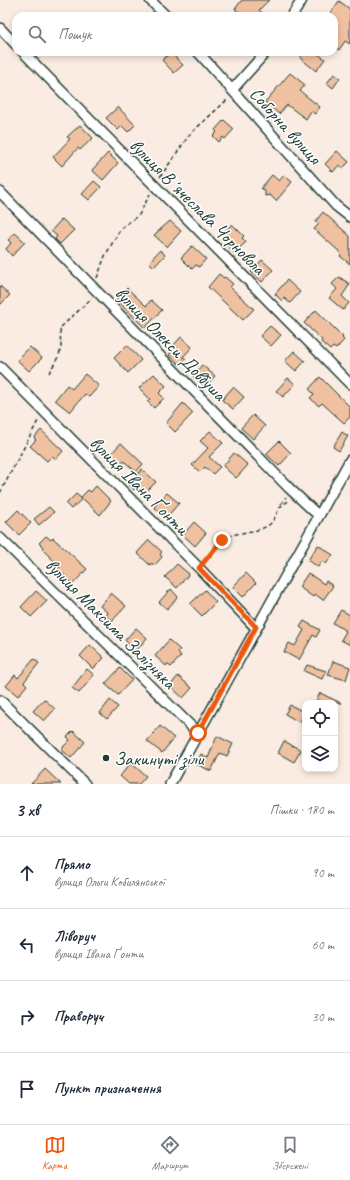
<!DOCTYPE html>
<html lang="uk">
<head>
<meta charset="utf-8">
<style>
  :root { --surface:#fff; --page:#f2f2f3; --text:#1f2937; --muted:#747a83; --line:#e0e1e3; --accent:#ea580c }
  body { margin:0; font-family:Caveat,sans-serif; background:var(--page); color:var(--text) }
  .controls { position:absolute; right:12px; bottom:12px; display:grid; overflow:hidden; border-radius:8px; box-shadow:0 2px 6px #0003 }
  .controls button { width:36px; height:36px; display:grid; place-items:center; padding:0; border:0; border-bottom:1px solid var(--line); background:var(--surface); color:var(--text); font:20px sans-serif }
  .stop { position:absolute; width:12px; height:12px; margin:-9px; border:3px solid #ea580c; border-radius:50%; background:#fff }
  .stop.end { background:#ea580c; border-color:#fff; box-shadow:0 1px 4px #0008 }
  .list { margin:0; padding:0; list-style:none }
  h2 { display:flex; justify-content:space-between; align-items:center; height:52px; margin:0; padding:0 16px; font-size:17px }
  h2 small { font-size:13px; font-weight:400; color:var(--muted) }
  .list li { display:grid; grid-template-columns:26px 1fr auto; gap:12px; align-items:center; box-sizing:border-box; height:72px; padding:0 16px; border-top:1px solid var(--line) }
  .list b { display:block; font-size:15px; white-space:nowrap }
  .list p { margin:0; font-size:13px; white-space:nowrap; color:var(--muted) }
  .list em { font-size:13px; font-style:normal; color:var(--muted) }
  .icon { flex:none; width:22px; height:22px; fill:none; stroke:currentColor; stroke-width:2; stroke-linecap:round; stroke-linejoin:round }
  .map { position:relative; flex:none; width:350px; height:784px; overflow:hidden }
  .search { position:absolute; background:var(--surface); box-shadow:0 2px 6px #0003; left:12px; right:12px; top:12px; height:44px; display:flex; align-items:center; gap:10px; box-sizing:border-box; padding:0 14px; border-radius:12px; color:var(--muted); font-size:15px }
  .sheet { height:340px; background:var(--surface) }
  nav { display:flex; justify-content:space-around; align-items:center; box-sizing:border-box; height:56px; border-top:1px solid var(--line); background:var(--surface); font-size:11px; color:var(--muted) }
  nav a { display:grid; justify-items:center; gap:2px }
  nav .on { color:var(--accent) }
  .map>svg:first-child { display:block }
  .building { fill:#f0c1a0; stroke:#1f3d34 }
  .lines { fill:none; stroke-linecap:round; stroke-linejoin:round }
  .street-casing { stroke:#1f3d34; stroke-width:12 }
  .path { stroke:#1f3d34; stroke-width:1.5; stroke-dasharray:4 3; stroke-linecap:butt }
  .street { stroke:#fff; stroke-width:9 }
  .route { stroke:#ea580c; stroke-width:5 }
  .poi-dot { fill:#1f3d34; stroke:#fff; stroke-width:1.5 }
  .labels { text-anchor:middle; stroke-width:3; stroke-linejoin:round; paint-order:stroke }
  .street-label { font-size:19px; fill:#1f3d34; stroke:#fff }
  .poi-label { font-size:19px; fill:#1f3d34; stroke:#fff; text-anchor:start }
</style>
</head>
<body>
<div class="map">
<svg width="350" height="784" viewBox="0 0 350 784">
  <rect width="100%" height="100%" fill="#faece2"/>
  <filter id="ink" filterUnits="userSpaceOnUse"><feTurbulence type="fractalNoise" baseFrequency=".025" numOctaves="2"/><feDisplacementMap in="SourceGraphic" scale="8" xChannelSelector="R" yChannelSelector="G"/><feConvolveMatrix kernelMatrix="1 2 1 2 8 2 1 2 1" color-interpolation-filters="sRGB"/></filter>
  <g filter="url(#ink)">
    <path class="building" d="M242,0H269L259,10L266,16H243L235,9Z
      M339,1L350,9V44L345,41L339,50L334,46V16L330,14Z
      M304,52H315L325,59L316,71L300,58Z
      M171,53L183,65L174,73L162,60Z
      M290,73L305,85L300,91L320,107L315,114L311,111L306,119L287,105L279,114L265,102Z
      M334,74L340,78L333,88L327,83Z
      M118,107L135,125L128,132L122,126L118,130L106,118Z
      M224,120L234,129L225,139L223,137L219,142L213,136L217,132L215,130Z
      M80,125L93,138L80,150L78,148L62,166L53,157L70,139L67,137Z
      M337,151L349,162L343,168L339,165L333,172L325,164Z
      M108,153L118,163L103,180L92,170Z
      M272,175L279,181L284,175L292,182L276,201L270,195L265,196V191L261,188Z
      M94,181L101,187L89,200L82,194Z
      M323,212L350,236V264L340,256L342,254L314,229L319,224L315,222Z
      M62,219L74,230L60,244L55,239L57,236L51,231Z
      M170,221L181,231L167,247L154,235Z
      M232,224L244,236L242,238L246,242L234,253L225,244L227,241L221,236Z
      M15,233L25,242L12,256L6,249L11,243L8,240Z
      M192,246L206,259L199,267L196,265L192,269L181,258Z
      M160,250L165,255L154,267L149,262Z
      M262,260L273,270L262,282L251,272Z
      M219,274L224,278L225,277L233,284L230,287L254,309L243,320L208,287Z
      M339,277L350,284L342,296L349,303L343,310L329,298L337,289L332,284Z
      M287,280L300,292L290,303L284,298L282,301L275,294Z
      M0,286L10,295L0,305Z
      M127,288L146,306L151,300L162,310L145,328L116,300Z
      M316,310L343,337L342,338L344,340L336,349L333,347L330,350L321,342L322,340L304,323Z
      M270,326L281,335L271,346L260,336Z
      M181,337L192,347L183,357L186,359L180,365L169,355L174,348L172,347Z
      M127,345L141,360L128,373L114,358Z
      M30,347L42,358L29,371L17,360Z
      M294,351L305,361L296,371L285,361Z
      M202,365L215,376L205,387L193,376Z
      M85,374L99,386L89,397L85,394L70,412L55,400L67,385L72,389Z
      M154,374L166,386L159,393L164,398L154,408L147,401L150,399L139,388Z
      M320,377L350,407V417L344,423L322,403L319,406L310,398L314,394L309,389Z
      M288,378L295,384L283,397L276,391Z
      M233,387L244,397L233,409L222,400Z
      M183,403L193,413L175,432L166,423Z
      M253,415L265,426L253,439L241,428Z
      M41,430L63,451L56,459L52,456L47,461L30,446L36,440L34,438Z
      M210,431L223,443L209,457L220,467L213,474L205,467L200,472L192,465L208,448L200,441Z
      M342,432L348,436L339,451L333,447Z
      M279,441L291,453L279,466L266,454Z
      M121,443L143,464L136,472L124,461L119,467L108,457Z
      M234,453L248,465L236,478L223,466Z
      M142,469L156,482L144,494L137,487L134,490L129,484Z
      M96,486L111,501L100,515L81,497L88,490L91,492Z
      M167,493L179,503L166,518L154,507Z
      M76,494L82,499L71,509L66,504Z
      M49,507L54,512L39,525L34,519Z
      M18,510L31,523L19,535L6,522Z
      M194,522L206,533L195,546L183,535Z
      M46,536L51,540L53,538L87,569L73,584L58,569L60,567L42,549L43,547L39,543Z
      M149,540L162,552L160,554L162,557L154,566L152,563L150,565L137,553Z
      M318,545L333,555L326,564L322,561L318,567L308,560Z
      M177,564L189,574L177,588L165,577Z
      M246,573L256,583L243,597L233,587Z
      M308,573L324,584L326,581L333,586L323,600L315,594L313,597L299,587Z
      M171,589L178,597L167,609L159,602Z
      M205,590L216,602L202,616L190,604Z
      M36,591L47,601L31,617L21,607Z
      M111,593L126,606L112,621L106,616L108,613L100,606Z
      M341,610L350,615V645L341,640L346,631L333,623Z
      M304,621L320,630L316,637L313,635L299,660L284,652L289,643L295,646L304,630L300,627Z
      M136,628L147,638L135,652L125,640Z
      M169,640L180,650L178,652L181,656L171,667L167,664L166,666L155,656Z
      M90,645L104,658L93,669L80,656Z
      M34,659L39,663L24,682L27,685L18,696L6,686L15,675L18,678Z
      M333,661L350,667L346,680L328,675Z
      M307,665L326,671L322,679L304,671Z
      M120,668L132,680L118,695L105,684Z
      M87,669L94,675L79,693L72,688Z
      M178,676L192,688L183,698L170,686Z
      M320,693L341,703H315Z
      M44,699L55,709L44,721L33,711Z
      M110,700L118,707L107,719L100,713Z
      M290,705L304,712L299,722L285,714Z
      M160,726L174,738L162,753L147,741Z
      M73,731L85,742L71,758L61,749L70,740L67,737Z
      M217,736L233,744L227,756L220,753L211,771L196,764L201,754L208,758Z
      M284,741L301,750L294,762L278,753Z
      M131,763L146,776L139,784H129L120,776Z
      M45,769L61,784H31Z"/>
    <g class="lines">
      <defs>
        <path id="street" d="M150,0L166,16
          M292,16L302,0
          M0,28L16,45
          M23,52L350,384
          M198,52L336,206L350,217
          M232,90L266,52
          M0,192L289,488L319,516
          M0,367L199,568L255,627
          M0,538L198,733
          M0,700L85,784
          M170,784L350,460"/>
      </defs>
      <use href="#street" class="street-casing"/>
      <path class="path" d="M160,177L190,134L228,99
        M97,278L105,256L121,228L139,215L150,194
        M49,373C53,365 61,355 61,346C61,339 59,334 61,327L92,298
        M0,493L39,419
        M281,504L286,497
        M204,562C210,555 216,545 223,540C236,530 258,534 270,524C279,515 275,507 289,501"/>
      <use href="#street" class="street"/>
    </g>
  </g>
  <g class="lines" filter="url(#ink)">
    <path class="route" d="M198,733L256,627L199,568L222,540"/>
  </g>
  <circle class="poi-dot" cx="106" cy="758" r="4"/>
  <g class="labels">
    <g class="street-label">
      <text transform="translate(286 125) rotate(48)" y="7">Соборна вулиця</text>
      <text transform="translate(198 206) rotate(45)" y="7">вулиця Вʼячеслава Чорновола</text>
      <text transform="translate(171 343) rotate(46)" y="7">вулиця Олекси Довбуша</text>
      <text transform="translate(140 485) rotate(45)" y="7">вулиця Івана Ґонти</text>
      <text transform="translate(111 623) rotate(45)" y="7">вулиця Максима Залізняка</text>
    </g>
    <g class="poi-label">
      <text x="114" y="765">Закинуті зіли</text>
    </g>
  </g>
</svg>
<div class="controls">
<button><svg class="icon" aria-label="locate" viewBox="0 0 24 24"><circle cx="12" cy="12" r="6"/><path d="M12 2v4M12 18v4M2 12h4M18 12h4"/></svg></button>
<button><svg class="icon" aria-label="layers" viewBox="0 0 24 24"><path d="M12 4l9 5-9 5-9-5zM3 14l9 5 9-5"/></svg></button>
</div>
<div class="stop" style="left:198px;top:733px"></div>
<div class="stop end" style="left:222px;top:540px"></div>
<div class="search"><svg class="icon" aria-label="search" viewBox="0 0 24 24"><circle cx="10" cy="10" r="6"/><path d="M15 15l6 6"/></svg>Пошук</div>
</div>
<section class="sheet">
<h2>3 хв<small>Пішки · 180 m</small></h2>
<ul class="list">
<li><svg class="icon" aria-label="ahead" viewBox="0 0 24 24"><path d="M12 20V5M6 11l6-6 6 6"/></svg><div><b>Прямо</b><p>вулиця Ольги Кобилянської</p></div><em>90 m</em></li>
<li><svg class="icon" aria-label="left" viewBox="0 0 24 24"><path d="M17 20v-9H6M10 6l-5 5 5 5"/></svg><div><b>Ліворуч</b><p>вулиця Івана Ґонти</p></div><em>60 m</em></li>
<li><svg class="icon" aria-label="right" viewBox="0 0 24 24"><path d="M7 20v-9h11M14 6l5 5-5 5"/></svg><div><b>Праворуч</b></div><em>30 m</em></li>
<li><svg class="icon" aria-label="arrive" viewBox="0 0 24 24"><path d="M6 21V4h12l-3 4 3 4H6"/></svg><div><b>Пункт призначення</b></div></li>
</ul>
</section>
<nav>
<a class="on"><svg class="icon" aria-label="map" viewBox="0 0 24 24"><path d="M3 6l6-2 6 2 6-2v14l-6 2-6-2-6 2zM9 4v14M15 6v14"/></svg>Карта</a>
<a><svg class="icon" aria-label="directions" viewBox="0 0 24 24"><path d="M12 3l9 9-9 9-9-9zM9 14v-3h6M13 9l2 2-2 2"/></svg>Маршрут</a>
<a><svg class="icon" aria-label="saved" viewBox="0 0 24 24"><path d="M7 4h10v16l-5-4-5 4z"/></svg>Збережені</a>
</nav>
</body>
</html>
